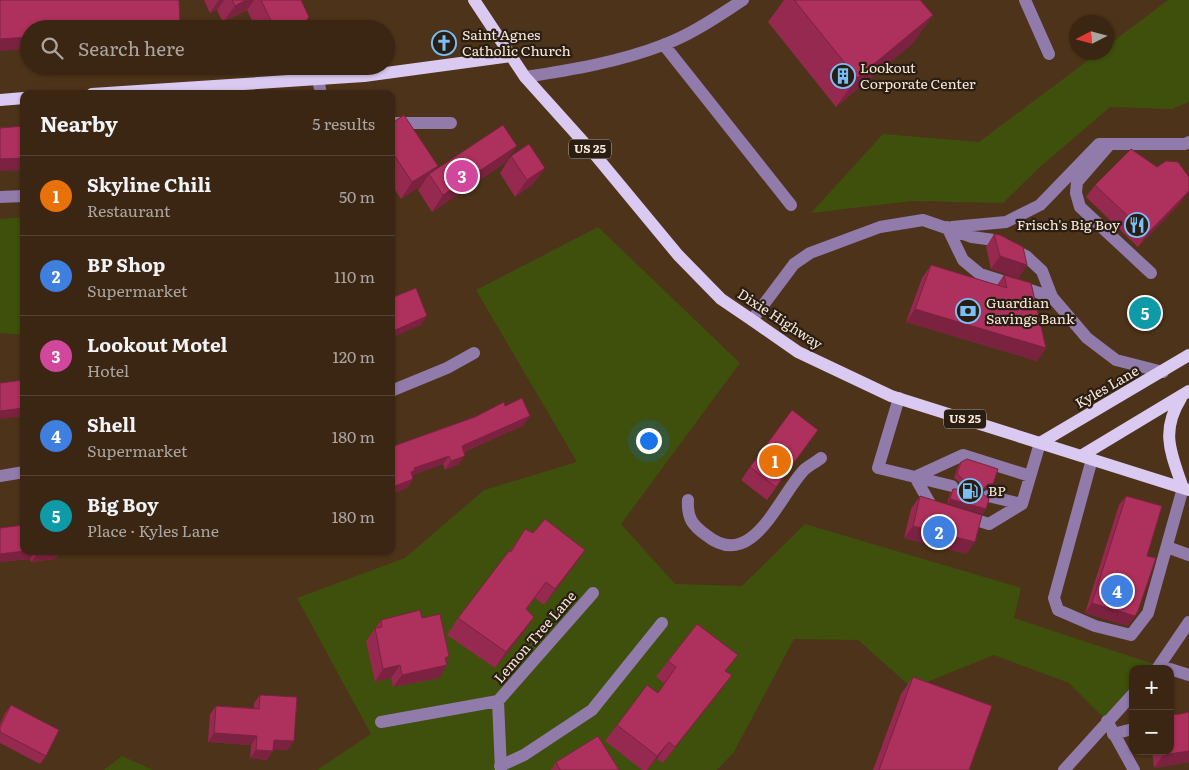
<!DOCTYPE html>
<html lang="en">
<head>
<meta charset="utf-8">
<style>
  :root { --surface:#3a2613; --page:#453221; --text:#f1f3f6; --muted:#aba5a0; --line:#544333; --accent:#79bff8 }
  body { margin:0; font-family:Literata,serif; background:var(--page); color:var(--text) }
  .controls { position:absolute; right:15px; bottom:15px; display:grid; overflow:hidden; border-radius:10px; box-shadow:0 1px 4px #0004 }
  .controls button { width:45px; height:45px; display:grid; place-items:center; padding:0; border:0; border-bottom:1px solid var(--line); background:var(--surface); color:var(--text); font:25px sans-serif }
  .compass { position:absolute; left:1069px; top:15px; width:45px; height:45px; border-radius:50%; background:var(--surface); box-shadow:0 1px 4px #0004; rotate:264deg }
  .you { position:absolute; left:648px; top:440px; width:18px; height:18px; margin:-12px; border:4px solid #fff; border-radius:50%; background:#1a73e8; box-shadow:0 0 0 8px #1a73e833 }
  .badge { display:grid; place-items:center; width:32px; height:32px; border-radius:50%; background:var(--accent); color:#fff; font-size:16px; font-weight:700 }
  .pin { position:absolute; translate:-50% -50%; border:2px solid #fff; box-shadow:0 1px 5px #0006 }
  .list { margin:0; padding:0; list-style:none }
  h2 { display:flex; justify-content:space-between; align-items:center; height:65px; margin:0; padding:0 20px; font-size:21px }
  h2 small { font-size:16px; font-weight:400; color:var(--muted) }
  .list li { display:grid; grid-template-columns:32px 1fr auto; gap:15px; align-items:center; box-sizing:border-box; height:80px; padding:0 20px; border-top:1px solid var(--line) }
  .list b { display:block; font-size:19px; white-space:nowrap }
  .list p { margin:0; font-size:16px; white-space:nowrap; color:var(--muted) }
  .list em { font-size:16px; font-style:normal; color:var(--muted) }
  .icon { flex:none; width:28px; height:28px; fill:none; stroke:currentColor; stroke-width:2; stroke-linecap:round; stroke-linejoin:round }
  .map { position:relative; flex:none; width:1189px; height:770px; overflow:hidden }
  .search { position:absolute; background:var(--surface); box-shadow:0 1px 4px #0004; left:20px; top:20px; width:375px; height:55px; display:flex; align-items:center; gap:12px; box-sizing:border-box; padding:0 18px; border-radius:28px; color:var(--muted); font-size:19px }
  .panel { position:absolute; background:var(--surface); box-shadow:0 1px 4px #0004; left:20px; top:90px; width:375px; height:465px; border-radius:10px }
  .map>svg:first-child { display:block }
  .green { fill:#3e500c }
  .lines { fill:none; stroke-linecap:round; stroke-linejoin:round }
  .minor { stroke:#907bab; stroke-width:12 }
  .major { stroke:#dacaf1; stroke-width:12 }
  .wall { fill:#96294f }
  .shaded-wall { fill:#7a2240 }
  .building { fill:#ae305c; stroke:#7a2240 }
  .labels { text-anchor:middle; stroke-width:4.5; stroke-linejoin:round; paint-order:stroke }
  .shield { fill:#2a1e13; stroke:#bbab9e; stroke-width:1 }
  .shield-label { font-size:12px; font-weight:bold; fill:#f9e8d9 }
  .poi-label { font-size:14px; fill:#f9e8d9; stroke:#2a1e13; text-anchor:start }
  .street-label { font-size:14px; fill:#f9e8d9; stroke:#2a1e13 }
</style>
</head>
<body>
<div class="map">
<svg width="1189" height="770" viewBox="0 0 1189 770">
  <rect width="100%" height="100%" fill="#4d3319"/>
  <path class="green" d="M1168,0H1189V102L1172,109L1110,107L1039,168L1003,203L912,201L811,213L883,134L979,142L1098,53L1106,52L1107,46Z
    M24,217V335L0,333V219Z
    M598,227L740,363L621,524L675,584L742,586L805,524L1021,588L1014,618L1160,666L1157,669H1133V694L1107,721L1069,683L994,655L912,688L858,640L794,639L734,752L717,770H317L371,734L297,598L405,558L484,490L577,462L476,290Z
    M122,756L153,770H104Z"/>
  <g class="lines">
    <path class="minor" d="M1025,0L1049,54
      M664,45L791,205
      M525,77C571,70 619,62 663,45C691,35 718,16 743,0
      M326,78L327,66
      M318,79L321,94
      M391,123H451
      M1110,144L1077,182L1076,193L1080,207L1151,273
      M0,197L24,196
      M947,227L963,260L980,274L1052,297
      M952,227L1006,222L1040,205L1099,144H1185L1189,142
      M752,320L794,264L810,253L880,227L923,220L972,237L994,240L1026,256L1042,271L1052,297L1087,338L1116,360L1163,372
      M391,391L447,368L474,353
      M899,398L878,468L952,486
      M1092,459L1054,598L1058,610L1095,626L1131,635L1148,613L1183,488
      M0,476L24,472
      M988,496L1022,504L1040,443
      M688,500C687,518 692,525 706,535C753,573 779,495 805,469C810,465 816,462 821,458
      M939,509L932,507L915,477L963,455L1030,476
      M963,516L989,524L1022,504
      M1167,547L1189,555
      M1157,669L1189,622
      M1170,669L1189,675
      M498,701L501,770
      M1107,721L1134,770
      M381,722L498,701L593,593
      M1113,734L1133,729
      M500,766L524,755L592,710L662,623
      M1064,770L1133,694"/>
    <path class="major" d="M474,0L525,77L596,156L678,255L721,299L752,320L798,352L891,396L1189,490
      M92,94L364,76L512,56
      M0,100L24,98
      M1181,398C1160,432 1171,453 1183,488
      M1040,443L1189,355
      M1081,456L1189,391"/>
  </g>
  <path class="wall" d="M204,0H301L309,17L307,20L308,29H256L247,10L223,22L217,10L210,13Z
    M784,0H920L933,15L912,44L836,107L768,22Z
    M391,124L434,171L505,163L432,212L418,190L422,185L401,199L391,184Z
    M511,156L545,168L533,184L515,197L500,173Z
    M1095,185L1181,202L1138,247L1086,197Z
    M994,234L1027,265L1018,278L991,269L986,247Z
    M931,265L997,285L1004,275L1046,348L1037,361L906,322L922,278Z
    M505,406L524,425L464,452L459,464L445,470L443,464L412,475L413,479L407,488L391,494V447Z
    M818,430L767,500L741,480L750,467Z
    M961,462L990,488H985L983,490L986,509L983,514L947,503L950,494L953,489H958L960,487V483L954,478L958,466Z
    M920,496L975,542L966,554L904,538L911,509Z
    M1126,496L1138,611L1128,626L1085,613L1119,505Z
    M0,528L24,551H61L55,559L31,562L30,559L0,562Z
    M525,529L533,533L585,550L544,605L535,598L526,610L534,617L523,633L495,668L447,635L458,618L510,551Z
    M422,618L449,656L446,661L439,678L393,687L391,678L375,682L366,641L381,620Z
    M668,661L726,672L720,691L663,763L657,759L647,770H642L605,741L617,725L658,693L665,684L656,677Z
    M913,677L969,770H873L901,694Z
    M260,695L288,750L273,749L267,760L250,758L251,745L208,742L210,714L216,706L254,708V703Z
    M11,705L46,756L40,764L0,743V724L5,713Z
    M1189,712V762L1154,768L1152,751H1170L1181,714Z
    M556,762L619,770H551Z"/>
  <path class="shaded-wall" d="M219,0H224L217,10L210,13Z
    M246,0H254L247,10L223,22L235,6Z
    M933,15L912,44L836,107L857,78Z
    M180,25L178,29H131Z
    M29,37V49L0,51V39Z
    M517,146L505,163L432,212L443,195Z
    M24,158V170L0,171V159Z
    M438,166L431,176L429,174L422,185L401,199L412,182Z
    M545,168L533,184L515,197L527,180Z
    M1189,191L1181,202L1138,247L1147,234Z
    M1000,256L1027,265L1018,278L991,269Z
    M915,309L1046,348L1037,361L906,322Z
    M427,316L421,325L391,338V332Z
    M24,408V416L0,419V411Z
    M530,416L524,425L456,455L462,446Z
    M449,456L443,464L411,476L405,480L414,468Z
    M465,456L459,464L445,470L451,461Z
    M413,479L407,488L391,494V491L395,486Z
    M988,484H993L990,488H985L980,494Z
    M950,499L986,509L983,514L947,503Z
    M913,526L975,542L966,554L904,538Z
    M585,550L574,566L544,605L555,589Z
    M25,551H36L30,559L0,562V554Z
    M54,551H61L55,559L31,562L37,554Z
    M1092,603L1138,611L1128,626L1085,613Z
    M534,617L523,633L495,668L506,652Z
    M449,656L442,666L447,665L439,678L393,687L402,675Z
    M400,665L391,678L375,682L383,669Z
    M732,675L720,691L663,763L675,747Z
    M214,733L257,736L251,745L208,742Z
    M274,740L294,741L288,750L268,749Z
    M669,742L657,759L647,770L657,756Z
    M256,750L273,751L267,760L250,758Z
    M1189,751V762L1154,768L1163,755Z"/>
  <path class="building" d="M0,0H179L180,25L131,29H29V37L0,39Z
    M232,0H246L235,6Z
    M261,0H301L309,17L307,19L310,26L303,29H275Z
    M794,0H920L933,15L857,78Z
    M404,115L438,166L412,182L391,150V124Z
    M503,125L517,146L443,195L429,174Z
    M24,126V158L0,159V128Z
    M529,144L545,168L527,180L511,156Z
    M1131,149L1157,167L1166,161L1178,162L1189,177V191L1147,234L1095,185Z
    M994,234L1000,235L1023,247L1027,265L1000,256Z
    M931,265L1007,288L1004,275L1031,283L1046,348L915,309Z
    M416,288L427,316L391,332V298Z
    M24,380V408L0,411V383Z
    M522,398L530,416L462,446L465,456L451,461L449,456L414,468L415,470L411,472L413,479L395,486L391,477V447L475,417L504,402L505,406Z
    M792,410L818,430L776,487L750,467Z
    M967,459L998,469L993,484H988L983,489V494L989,499L986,509L950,499L953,489H958L963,484V479L957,474L961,462Z
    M920,496L982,515L975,542L913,526Z
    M1126,496L1162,506L1147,556L1156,558L1138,611L1135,616L1092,603Z
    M545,519L585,550L555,589L546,582L526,609L534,617L506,652L458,618L509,551L511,552L525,529L533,533Z
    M24,525V551H25L0,554V528Z
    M37,551H57L37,554Z
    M420,610L422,618L440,614L449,656L445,658L447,665L402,675L400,665L383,669L375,628L382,627L381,620Z
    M697,624L738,655L725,671L732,675L675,747L669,742L657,756L617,725L647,685L658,693L676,667L668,661Z
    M913,677L992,706L969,770H879Z
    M260,695L297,697L294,741L274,740L273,751L256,750L257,736L214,733L216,706L259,709Z
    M11,705L59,730L46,756L0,732V727Z
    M1189,712V751L1163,755V751H1170V715L1181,714Z
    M598,736L619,770H560L556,762Z"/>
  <defs>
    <symbol id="church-ring" viewBox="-11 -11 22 22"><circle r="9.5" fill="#2a1e13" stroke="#79bff8" stroke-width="1.5"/><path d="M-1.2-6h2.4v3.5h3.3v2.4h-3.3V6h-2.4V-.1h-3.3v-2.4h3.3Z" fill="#79bff8"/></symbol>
    <symbol id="building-ring" viewBox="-11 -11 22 22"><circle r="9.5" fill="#2a1e13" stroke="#79bff8" stroke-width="1.5"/><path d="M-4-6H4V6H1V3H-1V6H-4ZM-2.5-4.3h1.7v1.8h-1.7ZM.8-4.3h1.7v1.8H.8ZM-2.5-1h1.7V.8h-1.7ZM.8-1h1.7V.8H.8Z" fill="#79bff8"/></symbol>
    <symbol id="restaurant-ring" viewBox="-11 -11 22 22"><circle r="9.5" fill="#2a1e13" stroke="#79bff8" stroke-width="1.5"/><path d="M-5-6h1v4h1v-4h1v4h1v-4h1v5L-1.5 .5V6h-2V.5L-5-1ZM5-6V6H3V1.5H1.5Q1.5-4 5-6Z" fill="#79bff8"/></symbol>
    <symbol id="bank-ring" viewBox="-11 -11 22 22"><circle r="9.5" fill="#2a1e13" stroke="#79bff8" stroke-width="1.5"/><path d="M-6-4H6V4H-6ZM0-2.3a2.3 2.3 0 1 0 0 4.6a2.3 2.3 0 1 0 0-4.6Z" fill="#79bff8"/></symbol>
    <symbol id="fuel-ring" viewBox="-11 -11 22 22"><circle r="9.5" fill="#2a1e13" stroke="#79bff8" stroke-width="1.5"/><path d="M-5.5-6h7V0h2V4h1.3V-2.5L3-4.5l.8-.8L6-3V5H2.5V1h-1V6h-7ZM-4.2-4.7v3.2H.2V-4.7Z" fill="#79bff8"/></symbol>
  </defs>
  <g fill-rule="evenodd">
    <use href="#church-ring" x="430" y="29" width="28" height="28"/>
    <use href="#building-ring" x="829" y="62" width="28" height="28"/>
    <use href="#restaurant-ring" x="1123" y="211" width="28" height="28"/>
    <use href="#bank-ring" x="954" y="297" width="28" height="28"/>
    <use href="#fuel-ring" x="956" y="477" width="28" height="28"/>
  </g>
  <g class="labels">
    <g class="shield">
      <rect x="569" y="139.5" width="42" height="19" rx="4"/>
      <rect x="944" y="409.5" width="42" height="19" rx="4"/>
    </g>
    <g class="shield-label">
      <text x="590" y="153">US 25</text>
      <text x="965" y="423">US 25</text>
    </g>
    <g class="poi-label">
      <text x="462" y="40">Saint Agnes<tspan x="462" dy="16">Catholic Church</tspan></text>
      <text x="860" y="73">Lookout<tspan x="860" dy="16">Corporate Center</tspan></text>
      <text x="1120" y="230" text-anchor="end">Frisch's Big Boy</text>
      <text x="986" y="308">Guardian<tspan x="986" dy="16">Savings Bank</tspan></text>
      <text x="988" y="496">BP</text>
    </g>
    <g class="street-label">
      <text transform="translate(780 319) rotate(33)" y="5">Dixie Highway</text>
      <text transform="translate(1107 387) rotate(-30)" y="5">Kyles Lane</text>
      <text transform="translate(535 637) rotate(-49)" y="5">Lemon Tree Lane</text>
    </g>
  </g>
</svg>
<div class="controls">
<button>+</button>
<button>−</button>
</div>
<svg class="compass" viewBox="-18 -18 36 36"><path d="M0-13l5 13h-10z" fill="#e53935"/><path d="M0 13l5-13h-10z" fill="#aba5a0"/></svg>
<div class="you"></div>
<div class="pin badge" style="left:775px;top:461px;background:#e8710a">1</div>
<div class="pin badge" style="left:939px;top:532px;background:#3f7fe0">2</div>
<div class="pin badge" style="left:462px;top:176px;background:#d1479c">3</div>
<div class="pin badge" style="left:1117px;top:591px;background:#3f7fe0">4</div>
<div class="pin badge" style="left:1145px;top:313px;background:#0f9aa8">5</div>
<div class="search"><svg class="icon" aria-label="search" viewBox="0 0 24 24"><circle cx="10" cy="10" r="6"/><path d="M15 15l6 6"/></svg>Search here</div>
<section class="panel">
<h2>Nearby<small>5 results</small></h2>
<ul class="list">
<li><span class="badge" style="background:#e8710a">1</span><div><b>Skyline Chili</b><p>Restaurant</p></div><em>50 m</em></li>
<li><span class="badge" style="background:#3f7fe0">2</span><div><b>BP Shop</b><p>Supermarket</p></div><em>110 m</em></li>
<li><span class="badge" style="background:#d1479c">3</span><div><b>Lookout Motel</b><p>Hotel</p></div><em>120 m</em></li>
<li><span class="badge" style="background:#3f7fe0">4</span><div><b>Shell</b><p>Supermarket</p></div><em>180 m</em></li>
<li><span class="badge" style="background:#0f9aa8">5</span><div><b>Big Boy</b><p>Place · Kyles Lane</p></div><em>180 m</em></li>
</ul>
</section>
</div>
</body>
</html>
